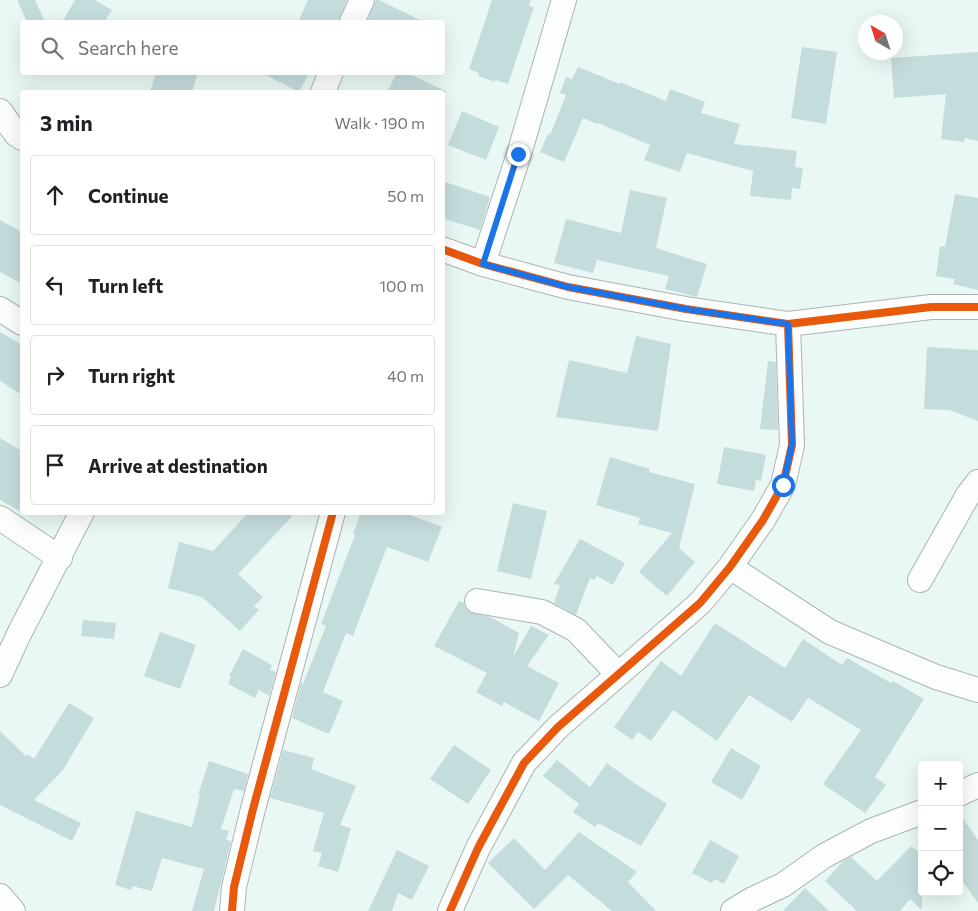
<!DOCTYPE html>
<html lang="en">
<head>
<meta charset="utf-8">
<style>
  :root { --surface:#fff; --page:#f6f6f6; --text:#202124; --muted:#757577; --line:#e0e0e0 }
  body { margin:0; font-family:Commissioner,sans-serif; background:var(--page); color:var(--text) }
  .controls { position:absolute; right:15px; bottom:15px; display:grid; overflow:hidden; border-radius:5px; box-shadow:0 5px 20px #0002 }
  .controls button { width:45px; height:45px; display:grid; place-items:center; padding:0; border:0; border-bottom:1px solid var(--line); background:var(--surface); color:var(--text); font:25px sans-serif }
  .compass { position:absolute; left:858px; top:15px; width:45px; height:45px; border-radius:50%; background:var(--surface); box-shadow:0 5px 20px #0002; rotate:321deg }
  .stop { position:absolute; width:15px; height:15px; margin:-11px; border:4px solid #1a73e8; border-radius:50%; background:#fff }
  .stop.end { background:#1a73e8; border-color:#fff; box-shadow:0 1px 5px #0008 }
  .list { margin:0; padding:0; list-style:none }
  h2 { display:flex; justify-content:space-between; align-items:center; height:65px; margin:0; padding:0 20px; font-size:21px }
  h2 small { font-size:16px; font-weight:400; color:var(--muted) }
  .list li { display:grid; grid-template-columns:32px 1fr auto; gap:15px; align-items:center; box-sizing:border-box; height:80px; margin:0 10px 10px; padding:0 10px; border:1px solid var(--line); border-radius:5px }
  .list b { display:block; font-size:19px; white-space:nowrap }
  .list em { font-size:16px; font-style:normal; color:var(--muted) }
  .icon { flex:none; width:28px; height:28px; fill:none; stroke:currentColor; stroke-width:2; stroke-linecap:round; stroke-linejoin:round }
  .map { position:relative; flex:none; width:978px; height:911px; overflow:hidden }
  .search { position:absolute; background:var(--surface); box-shadow:0 5px 20px #0002; left:20px; top:20px; width:425px; height:55px; display:flex; align-items:center; gap:12px; box-sizing:border-box; padding:0 18px; border-radius:5px; color:var(--muted); font-size:19px }
  .panel { position:absolute; background:var(--surface); box-shadow:0 5px 20px #0002; left:20px; top:90px; width:425px; height:425px; border-radius:5px }
  .map>svg:first-child { display:block }
  .building { fill:#c5dcdd }
  .lines { fill:none; stroke-linecap:round; stroke-linejoin:round }
  .minor-casing { stroke:#aab5b3; stroke-width:26 }
  .minor { stroke:#fcfefd; stroke-width:24 }
  .cycleway-casing { stroke:#fff; stroke-width:11 }
  .cycleway { stroke:#e8590c; stroke-width:8 }
  .route { stroke:#1a73e8; stroke-width:6 }
</style>
</head>
<body>
<div class="map">
<svg width="978" height="911" viewBox="0 0 978 911">
  <rect width="100%" height="100%" fill="#e9f8f4"/>
  <path class="building" d="M17,0H35L45,22H27Z
    M75,0H95L112,10L104,22H62Z
    M308,0H347L338,22H298Z
    M376,0H379L424,22H367Z
    M492,0H531L529,6L534,7L508,84L495,80V82L478,76L479,73L469,69Z
    M802,47L837,52L826,124L791,118Z
    M978,52V141L965,138L964,142L941,139L946,94L894,98L891,58Z
    M578,67L620,84V82L666,101L670,89L705,102L701,113L740,124L734,144L797,151L795,167L803,168L800,189L792,188L791,200L750,196L753,171L687,153L680,172L644,160L650,145L598,123L597,124L583,118L564,162L540,152L548,134L550,135L566,95L560,93L566,77L572,79Z
    M156,72H198L192,92H150Z
    M260,72H310L299,92Z
    M397,72H405L448,92H387Z
    M462,111L499,127L486,160L448,145Z
    M442,181L490,197L480,230L442,218Z
    M630,190L667,198L656,248L707,264L697,297L665,289L669,276L597,260L593,273L554,263L566,219L621,233Z
    M955,194L978,198V290L953,284L955,279L936,276L940,246L945,247Z
    M0,220L22,232V284L0,272Z
    M0,332L22,345V395L0,381Z
    M636,336L671,344L658,431L556,417L569,360L627,373Z
    M927,347L978,350V421L949,410L924,409Z
    M768,361L776,362L778,430L760,429Z
    M0,438L22,451L23,513L0,500Z
    M724,447L766,455L761,481L756,480L754,491L717,484Z
    M610,457L650,469L649,472L695,484L679,548L695,562L667,596L639,572L672,533L638,524L640,518L596,505Z
    M513,503L547,511L531,579L497,571Z
    M249,512H296L238,574L263,597L254,606L259,610L240,631L202,597L168,588L179,542L213,551Z
    M361,512H402L442,527L428,562L387,547L353,636L346,633L323,692L343,701L329,734L292,718L301,683L303,684L326,626L321,624L355,535L353,534Z
    M580,539L625,563L613,585L597,576L594,580L590,578L576,615L554,603L560,585L554,584Z
    M459,601L464,603L469,612L490,617L519,633L513,657L531,626L549,635L527,666L559,683L539,721L504,702L502,706L476,692L487,673L434,646Z
    M83,620L116,623L114,639L81,636Z
    M715,623L785,668L803,639L842,665L847,658L891,683L893,681L924,699L875,777L886,785L865,813L823,784L861,730L808,698L792,722L749,695L717,741L673,710L651,741L638,732L632,740L614,727L661,661L681,676Z
    M160,632L196,645L180,689L144,676Z
    M243,649L272,665L270,670L276,672L269,696L259,690L255,698L228,684L231,677L229,676Z
    M69,703L94,718L63,770L34,800L81,823L72,841L0,805V731L26,756L28,754L34,759Z
    M454,745L491,770L468,804L430,779Z
    M731,748L761,766L742,800L711,782Z
    M283,750L314,758L311,769L356,786L340,825L351,828L338,872L318,866L322,853L313,851L324,813L270,798Z
    M557,760L590,787L607,763L634,783L667,804L641,846L598,823L595,827L573,812L579,804L543,776Z
    M209,761L248,774L244,791L234,789L221,829L229,831L226,840L231,841L214,911H192L204,869L162,858L152,891L132,886L131,890L115,885L136,811L192,827L200,795H198Z
    M959,813L978,840V903L959,876Z
    M579,832L637,872L628,882L656,911H612L568,875L534,909L488,863L514,838L545,870Z
    M710,840L739,856L724,884L714,879L712,883L692,873Z
    M911,846L922,855V910L910,899L900,911H857L825,881L842,862L851,857L877,881Z
    M397,850L429,866L412,900L398,893L392,911H368Z
    M805,888L829,911H783Z"/>
  <g class="lines">
    <defs>
      <path id="minor" d="M352,22L362,0
        M323,92L331,72
        M0,111L16,134L22,138
        M442,249L483,264L568,287L686,309L788,324L931,307H978
        M483,264L519,154L564,0
        M0,309L22,323
        M0,518L60,558
        M730,567L830,632L936,677L978,690
        M920,580L968,495L978,482
        M477,601L542,612L576,630L618,674
        M0,675L19,634L82,512
        M959,794L978,785
        M0,896L13,911
        M232,911L234,887L253,809L333,512
        M450,911L478,848L524,763L558,727L700,603L730,567L763,520L783,485L792,445L788,324
        M733,911L753,899L783,885L824,856L871,831L922,812"/>
    </defs>
    <use href="#minor" class="minor-casing"/>
    <use href="#minor" class="minor"/>
    <defs>
      <path id="cycleway" d="M442,249L483,264L568,287L686,309L788,324L931,307H978
        M232,911L234,887L253,809L333,512
        M450,911L478,848L524,763L558,727L700,603L730,567L763,520L783,485L792,445L788,324"/>
    </defs>
    <use href="#cycleway" class="cycleway-casing"/>
    <use href="#cycleway" class="cycleway"/>
  </g>
  <g class="lines">
    <path class="route" d="M518,154L483,264L568,287L686,309L788,324L792,444L783,485"/>
  </g>
</svg>
<div class="controls">
<button>+</button>
<button>−</button>
<button><svg class="icon" aria-label="locate" viewBox="0 0 24 24"><circle cx="12" cy="12" r="6"/><path d="M12 2v4M12 18v4M2 12h4M18 12h4"/></svg></button>
</div>
<svg class="compass" viewBox="-18 -18 36 36"><path d="M0-13l5 13h-10z" fill="#e53935"/><path d="M0 13l5-13h-10z" fill="#757577"/></svg>
<div class="stop" style="left:783px;top:485px"></div>
<div class="stop end" style="left:518px;top:154px"></div>
<div class="search"><svg class="icon" aria-label="search" viewBox="0 0 24 24"><circle cx="10" cy="10" r="6"/><path d="M15 15l6 6"/></svg>Search here</div>
<section class="panel">
<h2>3 min<small>Walk · 190 m</small></h2>
<ul class="list">
<li><svg class="icon" aria-label="ahead" viewBox="0 0 24 24"><path d="M12 20V5M6 11l6-6 6 6"/></svg><div><b>Continue</b></div><em>50 m</em></li>
<li><svg class="icon" aria-label="left" viewBox="0 0 24 24"><path d="M17 20v-9H6M10 6l-5 5 5 5"/></svg><div><b>Turn left</b></div><em>100 m</em></li>
<li><svg class="icon" aria-label="right" viewBox="0 0 24 24"><path d="M7 20v-9h11M14 6l5 5-5 5"/></svg><div><b>Turn right</b></div><em>40 m</em></li>
<li><svg class="icon" aria-label="arrive" viewBox="0 0 24 24"><path d="M6 21V4h12l-3 4 3 4H6"/></svg><div><b>Arrive at destination</b></div></li>
</ul>
</section>
</div>
</body>
</html>
